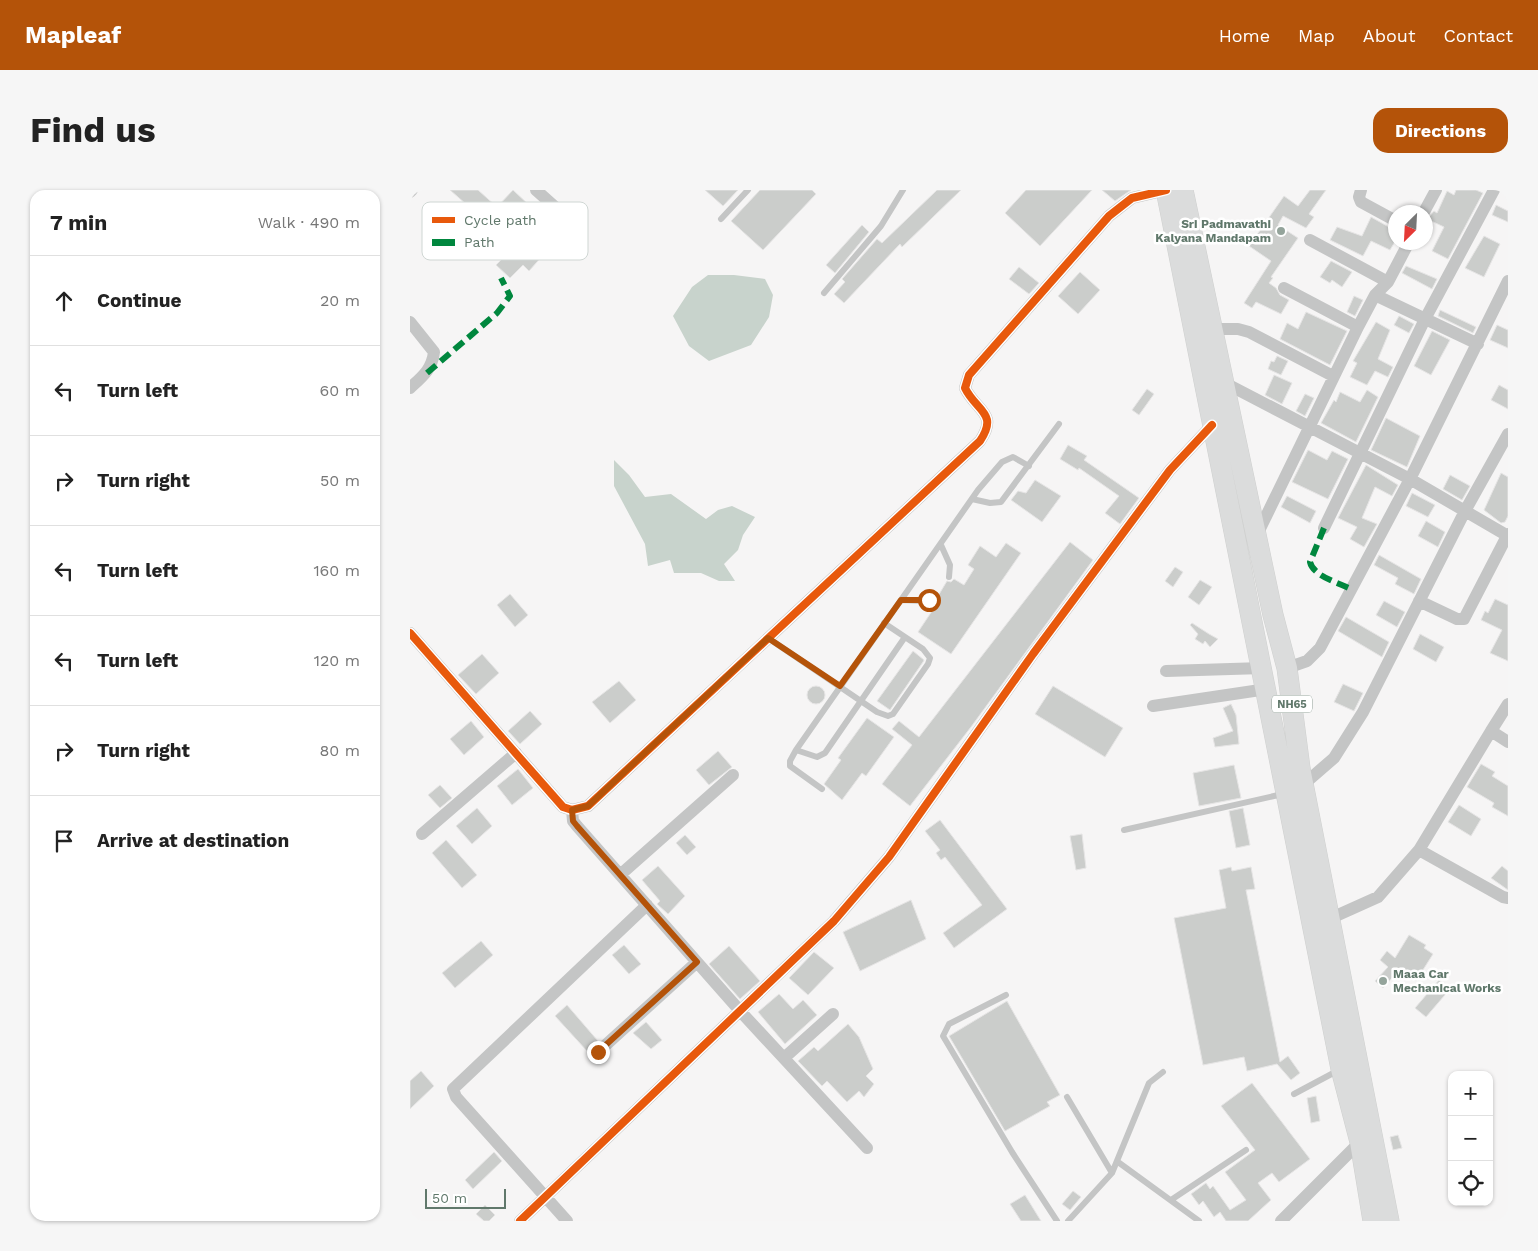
<!DOCTYPE html>
<html lang="en">
<head>
<meta charset="utf-8">
<style>
  :root { --surface:#fff; --page:#f6f6f6; --text:#222; --muted:#767676; --line:#e0e0e0; --accent:#b45309 }
  body { margin:0; font-family:"Work Sans",sans-serif; background:var(--page); color:var(--text) }
  .controls { position:absolute; right:15px; bottom:15px; display:grid; overflow:hidden; border-radius:10px; box-shadow:0 1px 4px #0004 }
  .controls button { width:45px; height:45px; display:grid; place-items:center; padding:0; border:0; border-bottom:1px solid var(--line); background:var(--surface); color:var(--text); font:25px sans-serif }
  .compass { position:absolute; left:978px; top:15px; width:45px; height:45px; border-radius:50%; background:var(--surface); box-shadow:0 1px 4px #0004; rotate:204deg }
  .scale { position:absolute; left:15px; bottom:12px; width:81px; box-sizing:border-box; padding-left:5px; border:2px solid #60786b; border-top:0; font-size:14px; line-height:18px; white-space:nowrap; color:#60786b; -webkit-text-stroke:4px #fff; paint-order:stroke }
  .stop { position:absolute; width:15px; height:15px; margin:-11px; border:4px solid #b45309; border-radius:50%; background:#fff }
  .stop.end { background:#b45309; border-color:#fff; box-shadow:0 1px 5px #0008 }
  .list { margin:0; padding:0; list-style:none }
  h2 { display:flex; justify-content:space-between; align-items:center; height:65px; margin:0; padding:0 20px; font-size:21px }
  h2 small { font-size:16px; font-weight:400; color:var(--muted) }
  .list li { display:grid; grid-template-columns:32px 1fr auto; gap:15px; align-items:center; box-sizing:border-box; height:90px; padding:0 20px; border-top:1px solid var(--line) }
  .list b { display:block; font-size:19px; white-space:nowrap }
  .list em { font-size:16px; font-style:normal; color:var(--muted) }
  .icon { flex:none; width:28px; height:28px; fill:none; stroke:currentColor; stroke-width:2; stroke-linecap:round; stroke-linejoin:round }
  .map { position:relative; flex:none; width:1098px; height:1031px; overflow:hidden; border-radius:15px }
  header { display:flex; align-items:center; gap:30px; box-sizing:border-box; height:70px; padding:0 25px; background:var(--accent); color:#fff }
  header strong { font-size:24px }
  nav { display:flex; gap:28px; margin-inline-start:auto; font-size:18px }
  .intro { display:flex; align-items:center; justify-content:space-between; box-sizing:border-box; height:120px; padding:0 30px }
  h1 { margin:0; font-size:35px }
  .button { padding:12px 22px; border-radius:15px; background:var(--accent); color:#fff; font-size:18px; font-weight:700 }
  main { display:flex; gap:30px; padding:0 30px }
  aside { flex:1; background:var(--surface); border-radius:15px; box-shadow:0 1px 4px #0004 }
  .map>svg:first-child { display:block }
  .water { fill:#c8d3cc }
  .building { fill:#cbcdcb; stroke:#e6e5e5 }
  .lines { fill:none; stroke-linecap:round; stroke-linejoin:round }
  .trunk-casing { stroke:#cfd0cf; stroke-width:21 }
  .service { stroke:#c4c5c5; stroke-width:6 }
  .minor { stroke:#c4c5c5; stroke-width:12 }
  .trunk { stroke:#dbdcdc; stroke-width:20 }
  .quiet { stroke:#00873e; stroke-width:6; stroke-dasharray:12 6; stroke-linecap:butt }
  .cycleway-casing { stroke:#fff; stroke-width:11 }
  .cycleway { stroke:#e8590c; stroke-width:8 }
  .route { stroke:#b45309; stroke-width:6 }
  .poi-dot { fill:#94a49b; stroke:#fff; stroke-width:2 }
  .labels { text-anchor:middle; stroke-width:5; stroke-linejoin:round; paint-order:stroke }
  .shield { fill:#fff; stroke:#90a097; stroke-width:1 }
  .shield-label { font-size:11px; font-weight:bold; fill:#60786b }
  .poi-label { font-size:12px; font-weight:bold; fill:#60786b; stroke:#fff; text-anchor:end }
  .key { fill:#fff; stroke:#cfd6d3; stroke-width:1 }
  .key-label { font-size:14px; fill:#60786b }
</style>
</head>
<body>
<header>
<strong>Mapleaf</strong>
<nav><a>Home</a><a>Map</a><a>About</a><a>Contact</a></nav>
</header>
<div class="intro"><h1>Find us</h1><a class="button">Directions</a></div>
<main>
<aside>
<h2>7 min<small>Walk · 490 m</small></h2>
<ul class="list">
<li><svg class="icon" aria-label="ahead" viewBox="0 0 24 24"><path d="M12 20V5M6 11l6-6 6 6"/></svg><div><b>Continue</b></div><em>20 m</em></li>
<li><svg class="icon" aria-label="left" viewBox="0 0 24 24"><path d="M17 20v-9H6M10 6l-5 5 5 5"/></svg><div><b>Turn left</b></div><em>60 m</em></li>
<li><svg class="icon" aria-label="right" viewBox="0 0 24 24"><path d="M7 20v-9h11M14 6l5 5-5 5"/></svg><div><b>Turn right</b></div><em>50 m</em></li>
<li><svg class="icon" aria-label="left" viewBox="0 0 24 24"><path d="M17 20v-9H6M10 6l-5 5 5 5"/></svg><div><b>Turn left</b></div><em>160 m</em></li>
<li><svg class="icon" aria-label="left" viewBox="0 0 24 24"><path d="M17 20v-9H6M10 6l-5 5 5 5"/></svg><div><b>Turn left</b></div><em>120 m</em></li>
<li><svg class="icon" aria-label="right" viewBox="0 0 24 24"><path d="M7 20v-9h11M14 6l5 5-5 5"/></svg><div><b>Turn right</b></div><em>80 m</em></li>
<li><svg class="icon" aria-label="arrive" viewBox="0 0 24 24"><path d="M6 21V4h12l-3 4 3 4H6"/></svg><div><b>Arrive at destination</b></div></li>
</ul>
</aside>
<div class="map">
<svg width="1098" height="1031" viewBox="0 0 1098 1031">
  <rect width="100%" height="100%" fill="#f6f5f5"/>
  <path class="water" d="M298,85H324L355,89L363,105L359,127L341,155L299,171L279,156L263,126L282,97Z
    M204,270L219,285L235,307L261,304L296,329L308,320L322,316L345,327L333,345L328,360L314,374L325,391H309L291,383H264L260,370L238,376L235,354L204,296Z"/>
  <path class="building" d="M40,0H68L87,17L103,0L151,45L119,81L113,75L100,88L86,75L99,62L70,34L74,30Z
    M295,0H328L313,16Z
    M350,0H402L406,4L353,60L321,31Z
    M527,0H551L492,57L490,54L434,113L424,104L435,92L432,89L467,49L472,53Z
    M616,0H682L630,56L595,23Z
    M692,0H721L705,11Z
    M900,0H916L899,24L904,27L896,38L873,26L868,35L888,48L861,87L863,88L859,93L866,98L870,105L879,110L871,124L846,112L842,118L834,113L861,71L839,56L874,6L888,16Z
    M1046,0H1066L1073,3L1038,69L1022,61L1034,37L1017,29L1024,21L1027,23L1037,1L1044,5Z
    M1086,15L1098,21V32L1082,25Z
    M961,27L986,41V50L980,60L961,51L953,66L920,50L927,37L952,46Z
    M452,35L459,42L425,83L416,75Z
    M1074,46L1090,54L1074,87L1055,78Z
    M921,71L942,82L932,97L922,90L920,93L910,87Z
    M996,76L1027,89L1022,99L992,83Z
    M609,77L629,93L619,104L599,89Z
    M670,82L690,100L668,124L648,106Z
    M944,106L953,110L945,126L937,122Z
    M1030,120L1066,137L1063,143L1028,126Z
    M896,122L937,141L920,175L870,149L877,133L888,139Z
    M989,126L1004,134L999,143L984,135Z
    M966,132L980,140L968,169L983,177L978,187L965,181L957,195L940,187L947,173L943,171Z
    M1087,135L1098,140V158L1080,150Z
    M1022,141L1040,150L1021,185L1004,176Z
    M867,166L878,171L871,185L858,179L861,171L864,172Z
    M864,185L882,193L872,214L855,205Z
    M1089,195L1098,200V219L1081,210Z
    M737,199L744,204L729,225L722,220Z
    M957,200L968,207L946,252L911,233L924,210L926,212L930,202L950,212Z
    M895,204L904,208L895,226L886,221Z
    M976,228L1010,246L997,277L961,260Z
    M658,255L677,266L674,270L729,308L710,334L695,323L709,306L669,278L668,280L650,269Z
    M898,260L917,270L922,261L938,269L918,309L882,292Z
    M956,275L988,295L982,306L965,297L952,328L967,334L954,357L940,349L947,337L928,328Z
    M1091,283L1098,287V326L1095,332L1091,333L1074,320Z
    M1040,285L1060,296L1052,310L1033,299Z
    M625,290L651,306L632,332L601,310L608,301L616,303Z
    M1002,303L1025,315L1018,327L996,316Z
    M877,306L906,321L900,333L871,317Z
    M1016,331L1035,342L1028,357L1008,346Z
    M660,352L683,370L561,537L500,616L472,594L502,555L482,539L489,531L509,547Z
    M596,353L611,363L541,464L508,442L530,409L528,406L537,391L541,392L544,389L554,395L564,379L558,375L570,356L586,367Z
    M969,365L1011,389L1004,404L985,394L988,388L964,375Z
    M765,377L773,382L763,397L755,391Z
    M790,390L802,397L789,415L778,407Z
    M100,404L118,425L105,437L87,415Z
    M1085,409L1098,415V471L1080,463L1092,440L1071,430L1075,421L1078,423Z
    M974,411L995,422L987,437L966,425Z
    M936,427L979,452L972,467L928,441Z
    M782,433L799,444L808,449L800,457L795,451L793,454L785,449L788,444L780,435Z
    M1010,444L1034,457L1026,472L1003,459Z
    M503,461L514,470L513,472L480,520L467,511Z
    M72,464L89,483L66,504L48,485Z
    M209,491L226,510L200,533L182,512Z
    M933,494L953,503L944,521L924,512Z
    M643,496L713,538L695,567L625,524Z
    M397 505a9 9 0 1 1 18 0a9 9 0 1 1-18 0Z
    M821,514L826,525L829,554L805,557L803,548L823,541L813,518Z
    M120,521L132,534L110,554L98,541Z
    M457,528L484,547L456,586L452,583L432,610L414,594L431,570L428,568Z
    M61,531L74,547L54,565L40,549Z
    M308,561L322,577L299,595L286,580Z
    M1071,574L1085,582L1082,586L1098,596V626L1082,617L1084,613L1057,597Z
    M824,575L831,608L789,616L783,583Z
    M108,579L123,598L102,615L87,596Z
    M30,595L42,608L30,618L18,605Z
    M1049,615L1071,629L1061,646L1038,632Z
    M67,618L82,636L62,654L46,636Z
    M833,618L840,655L826,658L819,621Z
    M530,630L597,719L544,758L533,743L572,715L535,667L531,670L526,663L530,660L515,641Z
    M672,644L676,678L666,680L660,646Z
    M275,645L286,657L277,665L266,653Z
    M36,650L67,685L52,698L22,663Z
    M248,676L275,706L258,724L247,714L250,711L232,690Z
    M1092,676L1098,681V700L1081,688Z
    M821,677L822,681L841,677L845,699L836,700L870,872L878,866L890,883L881,890L867,874L837,881L834,867L793,875L764,728L816,718L809,680Z
    M501,710L516,749L450,781L433,742Z
    M999,745L1016,755L1014,758L1023,764L1006,791L990,779L973,798L965,791L978,777L970,770L977,761L985,768Z
    M71,751L83,765L45,798L32,783Z
    M214,755L231,774L219,784L202,765Z
    M319,756L350,791L330,809L299,774Z
    M404,762L424,778L398,805L379,788Z
    M1029,790L1040,799L1016,827L1005,818Z
    M369,804L383,819L393,810L407,825L375,854L348,822Z
    M597,811L650,905L637,912L640,916L595,941L539,846Z
    M157,815L188,851L177,861L145,826Z
    M236,832L252,850L241,859L223,843Z
    M438,834L449,847L463,879L456,886L464,894L454,907L449,901L437,912L417,891L412,896L388,871L404,857L408,861Z
    M11,881L24,896L0,919V891Z
    M842,893L900,969L869,992L862,983L848,993L861,1010L838,1031H816L810,1022L804,1027L793,1011L789,1015L781,1004L796,993L800,999L803,996L820,1020L836,1010L815,982L845,960L811,916Z
    M906,906L910,931L901,933L897,908Z
    M988,945L992,958L983,960L980,947Z
    M84,962L92,971L63,999L55,990Z
    M663,1001L671,1007L660,1020L652,1014Z
    M615,1005L631,1031H611L600,1014Z
    M75,1015L85,1025L79,1031H74L66,1024Z"/>
  <g class="lines">
    <defs>
      <path id="trunk" d="M756,0L931,879L950,952L963,1031
        M773,0L863,425L877,478L890,578L979,1031"/>
    </defs>
    <use href="#trunk" class="trunk-casing"/>
    <path class="service" d="M311,29L338,0
      M414,103L471,36L493,0
      M562,309L580,313L591,312L649,234
      M531,355L540,375L539,387
      M491,410L514,411L523,408
      M358,448L467,522L478,526L483,524L518,474L520,468L513,459L474,433
      M386,560L407,567L415,563L495,447
      M412,599L380,576V571L386,560L568,300L592,272L603,267L619,276
      M714,640L873,604
      M596,805L539,834L533,846L602,962L647,1031
      M884,904L929,880
      M657,907L702,983
      M708,972L789,1031
      M761,1010L836,960
      M658,1031L702,983L739,893L753,882"/>
    <path class="minor" d="M126,0L164,34
      M951,0L949,7L951,12L986,31
      M0,2L2,0
      M1014,22L1026,0
      M900,50L978,92
      M874,98L948,137
      M965,105L1068,154
      M0,132L24,162C22,179 13,186 0,198
      M802,139H828L839,142L923,186
      M813,192L1000,289L1098,346
      M914,338L1015,129L1084,0
      M846,347L948,137L965,105L978,92L999,52
      M1009,411L1047,429H1054L1098,344
      M0,443L153,617L162,620L178,616L570,251C589,223 566,221 555,198L559,185L699,26L722,8L756,0
      M877,478L897,471L910,458L1000,289L1098,91
      M756,481L853,478
      M1098,514L1081,541L1098,552
      M743,516L857,499
      M894,594L924,568L953,522L1055,321L1098,244
      M162,620L163,631L167,636L331,822L457,958
      M12,644L106,563
      M1009,660L1093,707L1098,708
      M210,685L323,585
      M919,729L968,707L1009,660L1081,541
      M188,862L287,772
      M374,868L423,824
      M110,1031L424,731L479,667L623,464L760,280L802,235
      M157,1031L46,907L43,899L237,715
      M871,1031L950,952"/>
    <use href="#trunk" class="trunk"/>
    <path class="quiet" d="M17,183L87,123L100,106L91,88
      M914,338L900,372C903,386 929,393 941,399"/>
    <defs>
      <path id="cycleway" d="M0,443L153,617L162,620L178,616L570,251C589,223 566,221 555,198L559,185L699,26L722,8L756,0
        M110,1031L424,731L479,667L623,464L760,280L802,235"/>
    </defs>
    <use href="#cycleway" class="cycleway-casing"/>
    <use href="#cycleway" class="cycleway"/>
  </g>
  <g class="lines">
    <path class="route" d="M188,862L287,772L167,636L163,631L162,620L178,616L358,448L430,496L491,410H519"/>
  </g>
  <g class="poi-dot">
    <circle cx="871" cy="41" r="5"/>
    <circle cx="973" cy="791" r="5"/>
  </g>
  <g class="labels">
    <rect class="shield" x="862" y="505.5" width="40" height="17" rx="4"/>
    <g class="shield-label">
      <text x="882" y="518">NH65</text>
    </g>
    <g class="poi-label">
      <text x="861" y="38">Sri Padmavathi<tspan x="861" dy="14">Kalyana Mandapam</tspan></text>
      <text x="983" y="788" text-anchor="start">Maaa Car<tspan x="983" dy="14">Mechanical Works</tspan></text>
    </g>
  </g>
  <rect x="12" y="12" width="166" height="58" rx="8" class="key"/>
  <rect x="22" y="27" width="23" height="6" fill="#e8590c"/>
  <rect x="22" y="49" width="23" height="7" fill="#00873e"/>
  <g class="key-label">
    <text x="54" y="35">Cycle path</text>
    <text x="54" y="57">Path</text>
  </g>
</svg>
<div class="controls">
<button>+</button>
<button>−</button>
<button><svg class="icon" aria-label="locate" viewBox="0 0 24 24"><circle cx="12" cy="12" r="6"/><path d="M12 2v4M12 18v4M2 12h4M18 12h4"/></svg></button>
</div>
<svg class="compass" viewBox="-18 -18 36 36"><path d="M0-13l5 13h-10z" fill="#e53935"/><path d="M0 13l5-13h-10z" fill="#767676"/></svg>
<div class="scale">50 m</div>
<div class="stop" style="left:519px;top:410px"></div>
<div class="stop end" style="left:188px;top:862px"></div>
</div>
</main>
</body>
</html>
